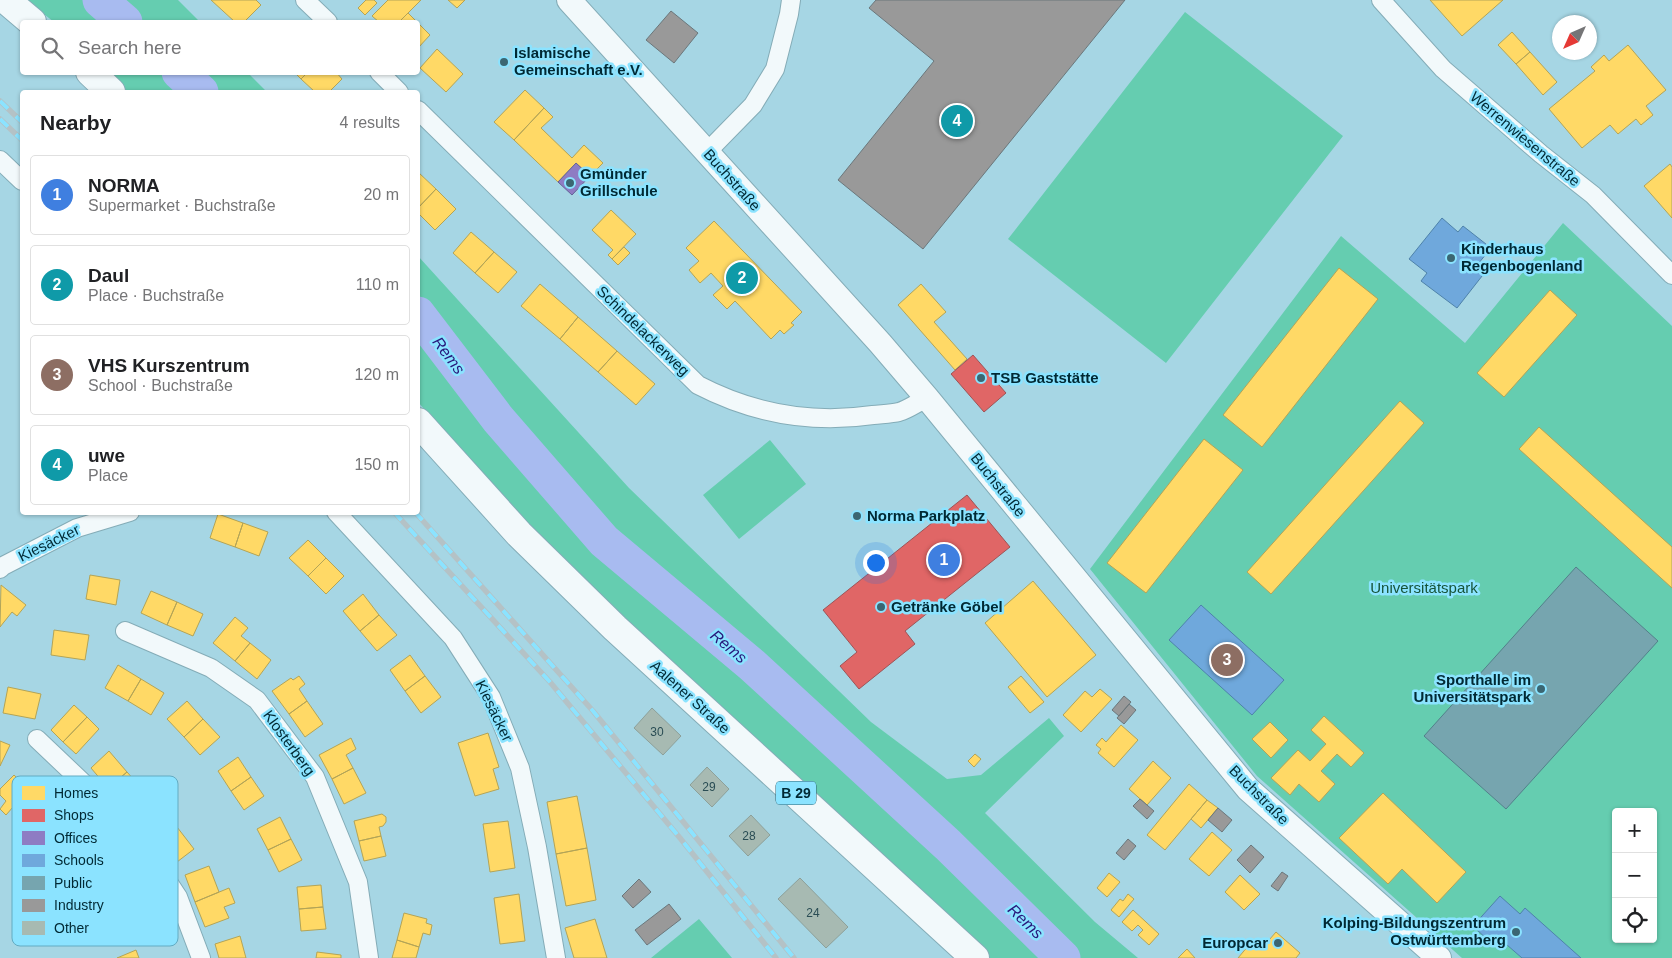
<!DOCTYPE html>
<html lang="en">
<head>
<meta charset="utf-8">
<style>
  :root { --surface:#fff; --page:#f2f2f2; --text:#202124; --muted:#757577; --line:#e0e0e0; --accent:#db2777 }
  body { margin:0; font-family:Helvetica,sans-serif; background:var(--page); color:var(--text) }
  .controls { position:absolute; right:15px; bottom:15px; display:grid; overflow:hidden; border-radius:5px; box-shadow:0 1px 4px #0004 }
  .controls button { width:45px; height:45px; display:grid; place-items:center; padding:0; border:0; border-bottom:1px solid var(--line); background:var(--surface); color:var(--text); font:25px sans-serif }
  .compass { position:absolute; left:1552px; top:15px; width:45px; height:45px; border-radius:50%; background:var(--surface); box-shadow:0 1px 4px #0004; rotate:225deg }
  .you { position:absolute; left:875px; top:562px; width:18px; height:18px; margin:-12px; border:4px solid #fff; border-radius:50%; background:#1a73e8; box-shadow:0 0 0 8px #1a73e833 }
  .badge { display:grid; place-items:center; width:32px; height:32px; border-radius:50%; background:var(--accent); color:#fff; font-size:16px; font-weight:700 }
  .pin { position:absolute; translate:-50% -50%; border:2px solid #fff; box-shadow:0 1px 5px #0006 }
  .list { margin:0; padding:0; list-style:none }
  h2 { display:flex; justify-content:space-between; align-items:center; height:65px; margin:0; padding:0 20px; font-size:21px }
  h2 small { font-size:16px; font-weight:400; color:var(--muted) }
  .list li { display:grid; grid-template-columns:32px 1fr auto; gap:15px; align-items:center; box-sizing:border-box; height:80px; margin:0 10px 10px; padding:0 10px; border:1px solid var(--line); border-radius:5px }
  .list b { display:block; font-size:19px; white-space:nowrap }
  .list p { margin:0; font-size:16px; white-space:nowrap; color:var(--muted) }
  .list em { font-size:16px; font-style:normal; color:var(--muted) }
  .icon { flex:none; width:28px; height:28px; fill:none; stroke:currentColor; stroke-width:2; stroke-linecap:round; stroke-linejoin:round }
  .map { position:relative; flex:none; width:1672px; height:958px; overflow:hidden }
  .search { position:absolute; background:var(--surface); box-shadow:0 1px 4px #0004; left:20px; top:20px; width:400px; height:55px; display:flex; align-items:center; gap:12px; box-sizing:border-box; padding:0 18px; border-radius:5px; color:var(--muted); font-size:19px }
  .panel { position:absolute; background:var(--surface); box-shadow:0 1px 4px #0004; left:20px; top:90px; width:400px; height:425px; border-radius:5px }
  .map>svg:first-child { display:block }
  .green { fill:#65cdb0; fill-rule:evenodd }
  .homes { fill:#ffd966; stroke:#b3a457 }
  .shops { fill:#e06666; stroke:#9d5457 }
  .offices { fill:#8e7cc3; stroke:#646398 }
  .schools { fill:#6fa8dc; stroke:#4e82aa }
  .public { fill:#76a5af; stroke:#53808a }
  .industry { fill:#999; stroke:#6b777b }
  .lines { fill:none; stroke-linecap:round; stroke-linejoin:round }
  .river { stroke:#a8bbf0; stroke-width:35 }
  .building { fill:#a7bab2; stroke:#8da099 }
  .street-casing { stroke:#84acb7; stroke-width:20 }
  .secondary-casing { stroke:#84acb7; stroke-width:26 }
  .primary-casing { stroke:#84acb7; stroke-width:30 }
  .street { stroke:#f2f9fb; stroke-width:18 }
  .secondary { stroke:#f2f9fb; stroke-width:24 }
  .primary { stroke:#f2f9fb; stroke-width:28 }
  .rail-casing { stroke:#b4c2c6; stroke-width:5.5 }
  .rail { stroke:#8be3ff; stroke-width:4; stroke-dasharray:11; stroke-linecap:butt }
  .poi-dot { fill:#3b6672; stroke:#8be3ff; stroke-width:2 }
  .labels { text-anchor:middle; stroke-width:5; stroke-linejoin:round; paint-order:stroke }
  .number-label { font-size:12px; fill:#2a4d54 }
  .shield { fill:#8be3ff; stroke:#2a6171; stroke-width:1 }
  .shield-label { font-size:14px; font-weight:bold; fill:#012934 }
  .poi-label { font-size:15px; font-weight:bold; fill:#012934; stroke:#8be3ff; text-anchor:start }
  .street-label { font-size:15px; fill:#012934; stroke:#8be3ff }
  .park-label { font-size:15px; fill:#165338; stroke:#8be3ff }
  .water-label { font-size:16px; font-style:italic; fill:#27177a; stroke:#8be3ff }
  .key { fill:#8be3ff; stroke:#62abc2; stroke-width:1 }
  .key-label { font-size:14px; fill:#012934 }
</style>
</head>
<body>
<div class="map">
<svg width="1672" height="958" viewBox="0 0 1672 958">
  <rect width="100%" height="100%" fill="#a6d6e4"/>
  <path class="green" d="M26,0H178L200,22H54Z
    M1185,12L1343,136L1166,363L1008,239Z
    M107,73H248L267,92H128Z
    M1563,223L1672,326V958H1462L1257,776L1090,569L1341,236L1465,343ZM1616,812H1653V939H1616Z
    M418,256L629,488L871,722L947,779L981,775L1049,718L1064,736L985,813L1095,922L1138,958H989L873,849L611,613L489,483L418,402Z
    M770,440L806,484L739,539L703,495Z
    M699,919L732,958H651Z"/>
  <path class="homes" d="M211,0H256L261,5L244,22H235Z
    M366,0H374L377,3L365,15L358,8Z
    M388,0H421L399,22H379L372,16Z
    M448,0H465L457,8Z
    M1430,0H1503L1462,36Z
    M408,13L417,22H399Z
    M418,23L430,35L418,48Z
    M1512,32L1530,52L1516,64L1498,45Z
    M1628,45L1666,90L1646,106L1653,115L1641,125L1636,119L1618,134L1610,125L1582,148L1549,109L1595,71L1591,67L1604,55L1609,61Z
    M437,49L463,74L446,92L420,68Z
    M1530,52L1557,82L1543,95L1516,64Z
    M294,72H308L301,79Z
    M308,72H336L342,79L329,92H315L301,79Z
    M525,90L544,108L514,140L494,122Z
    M544,108L553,117L541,128L572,158L584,145L603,163L590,176L576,163L558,182L514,140Z
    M1670,164L1672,167V218L1644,186Z
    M418,172L436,189L418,208Z
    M436,189L456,209L435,230L418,213V208Z
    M611,210L636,234L612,259L608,255L613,250L592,230Z
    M714,221L802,312L791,323L794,325L784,334L780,330L771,339L735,301L727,309L713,295L723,286L711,273L700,283L689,270L699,261L686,248Z
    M471,232L494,252L475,273L453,253Z
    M624,247L630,253L618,265L612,259Z
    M494,252L517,272L498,293L475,273Z
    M1339,268L1378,299L1262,447L1223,415Z
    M540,284L578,317L560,339L521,306Z
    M921,284L946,312L934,322L967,359L955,370L898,305Z
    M1550,290L1577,315L1504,397L1477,373Z
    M578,317L617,351L598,372L560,339Z
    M617,351L655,384L636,405L598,372Z
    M1400,401L1424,423L1271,594L1247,572Z
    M1539,427L1672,547V588L1519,449Z
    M1204,439L1243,470L1146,593L1107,563Z
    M218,514L243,523L235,547L210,538Z
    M243,523L268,532L259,556L235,547Z
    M308,540L326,558L308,576L289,558Z
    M326,558L344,576L326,594L308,576Z
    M90,575L120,580L116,605L86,599Z
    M1033,581L1096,655L1047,697L985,623Z
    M1,585L26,605L17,616L12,612L0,627Z
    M151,591L177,602L167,625L141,613Z
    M363,594L379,615L360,631L343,611Z
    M177,602L203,614L193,636L167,625Z
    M379,615L397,635L377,651L360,631Z
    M235,617L248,628L241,636L250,643L235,661L213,643Z
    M54,630L89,635L85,660L51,655Z
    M250,643L271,660L257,679L235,661Z
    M410,655L425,676L405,691L390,670Z
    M118,665L141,679L128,701L105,688Z
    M299,676L305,684L299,689L307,701L289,714L272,691L291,678L293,680Z
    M425,676L441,697L421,713L405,691Z
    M1021,676L1044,702L1030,713L1008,687Z
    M141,679L164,693L151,715L128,701Z
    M8,687L41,694L35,719L3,713Z
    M1100,689L1112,699L1081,732L1063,715L1085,691L1092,697Z
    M187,701L203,719L184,737L167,719Z
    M307,701L323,724L305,737L289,714Z
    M74,705L87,717L63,742L51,730Z
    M1324,716L1364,753L1351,767L1337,754L1321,771L1335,784L1319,802L1299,784L1290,795L1271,778L1298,750L1310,761L1326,744L1311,730Z
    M87,717L99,729L76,754L63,742Z
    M203,719L220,737L200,755L184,737Z
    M1270,722L1288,740L1271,758L1252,739Z
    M1121,725L1138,740L1114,767L1098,753L1101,749L1096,745L1102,738L1106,742Z
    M488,733L499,767L493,769L499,789L475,796L458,743Z
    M351,738L356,749L346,755L353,768L332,779L319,755Z
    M0,741L10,745L0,766Z
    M109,751L127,772L108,788L91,768Z
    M975,754L981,759L974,767L968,761Z
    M238,757L251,777L231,791L218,771Z
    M1153,761L1171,778L1147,805L1129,789Z
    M353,768L366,793L344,804L332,779Z
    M127,772L145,792L126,808L108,788Z
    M14,775L35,795L18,812L13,807L6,815L0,809L6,801L0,795V789Z
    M251,777L264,796L244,810L231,791Z
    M1189,784L1207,800L1165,850L1147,835Z
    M1383,793L1466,872L1437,903L1402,869L1388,884L1339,838Z
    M577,796L587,848L556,854L547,802Z
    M1207,800L1218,808L1201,828L1191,819Z
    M382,814L386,817V822L383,826L379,827L381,836L359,841L354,821Z
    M280,817L291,839L268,850L257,829Z
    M508,821L515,868L490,872L483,824Z
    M177,827L194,849L173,865L157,842Z
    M1212,832L1232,850L1209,876L1189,859Z
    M381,836L386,856L364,861L359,841Z
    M291,839L302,860L279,872L268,850Z
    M587,848L596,900L566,906L556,854Z
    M209,866L219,892L195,902L185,875Z
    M1109,873L1120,882L1107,897L1097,888Z
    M1240,875L1260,894L1244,910L1225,892Z
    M321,885L323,907L299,909L297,887Z
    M229,888L235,903L224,907L229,918L205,927L195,902Z
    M519,894L525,941L500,944L494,898Z
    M1128,894L1134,899L1119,917L1111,910L1120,899L1123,901Z
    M323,907L326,929L301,931L299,909Z
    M1133,910L1159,934L1149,945L1138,935L1143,930L1138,925L1132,931L1122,922Z
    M404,913L427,919L426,923L432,925L430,935L423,933L419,947L397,940Z
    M595,919L607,958H574L565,928Z
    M1276,932L1300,953L1296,958H1238L1254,939L1263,947Z
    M240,936L246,958H219L215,944Z
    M397,940L419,947L416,958H392Z
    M1187,949L1195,958H1178Z
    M136,950L139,958H117Z
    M317,952L341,955V958H316Z"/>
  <path class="shops" d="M973,355L1006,393L984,412L951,374Z
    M967,495L1010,547L905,631L915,644L859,689L840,666L857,652L823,610Z"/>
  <path class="offices" d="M576,163L590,176L572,195L558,182Z"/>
  <path class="schools" d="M1442,218L1458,232L1463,226L1491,248L1478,264L1486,271L1457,308L1421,281L1427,273L1409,259Z
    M1201,605L1284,680L1252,715L1169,640Z
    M1500,896L1520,914L1525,908L1581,958H1522L1499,938L1493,945L1473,926Z"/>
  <path class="public" d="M1576,567L1658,641L1506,809L1424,736Z"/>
  <path class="industry" d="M876,0H1125L923,249L838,180L934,61L869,8Z
    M671,11L698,33L674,63L646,40Z
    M1124,696L1131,702L1119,716L1112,710Z
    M1129,704L1136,710L1124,724L1117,718Z
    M1140,799L1154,811L1147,819L1133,806Z
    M1218,808L1232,820L1222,832L1208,820Z
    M1128,839L1136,846L1124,860L1116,853Z
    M1251,845L1264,857L1250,873L1237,860Z
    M1282,872L1288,876L1278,891L1271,886Z
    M639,879L651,892L633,908L622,896Z
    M669,904L681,919L647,945L635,930Z"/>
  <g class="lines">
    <path class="river" d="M100,0L125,22
      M179,72L201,92
      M418,314L498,419L604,541L752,665L948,845L1063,958"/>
  </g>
  <path class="building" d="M652,708L681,736L663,755L634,728Z
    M707,767L729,789L712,807L690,785Z
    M751,815L770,835L748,856L729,836Z
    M800,878L848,927L826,948L778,899Z"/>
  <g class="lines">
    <defs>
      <path id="street" d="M305,0L328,22
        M1381,0L1443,69L1541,154L1593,195L1672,275
        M379,72L399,92
        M418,110L698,385C752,413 812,424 873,415C881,414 891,414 899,412C909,409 918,402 927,398
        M707,152L753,105L775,69L789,14L791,0
        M0,160L22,181
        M336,512L453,638L491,697L520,768L537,847L556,958
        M0,569L3,566L77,528L130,512
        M125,631L211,668L257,700L315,777L358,882L369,958
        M37,739L135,832L178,897L201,958"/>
      <path id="secondary" d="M569,0L880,343L927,398L1248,789L1439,958"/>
      <path id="primary" d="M6,0L32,22
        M90,72L111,92
        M418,422L519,534L615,628L975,958"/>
    </defs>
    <use href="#street" class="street-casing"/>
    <use href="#secondary" class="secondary-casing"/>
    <use href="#primary" class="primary-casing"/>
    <use href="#street" class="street"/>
    <use href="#secondary" class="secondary"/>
    <use href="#primary" class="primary"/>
    <defs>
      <path id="rail" d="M0,101L22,122
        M0,119L22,140
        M394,512L550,682L680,838L776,958
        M415,512L593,711L794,958"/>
    </defs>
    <use href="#rail" class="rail-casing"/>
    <use href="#rail" class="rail"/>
  </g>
  <g class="poi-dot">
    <circle cx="504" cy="62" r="5"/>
    <circle cx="570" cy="183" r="5"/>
    <circle cx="1451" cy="258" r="5"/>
    <circle cx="981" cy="378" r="5"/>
    <circle cx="857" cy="516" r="5"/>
    <circle cx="881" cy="607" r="5"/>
    <circle cx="1541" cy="689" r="5"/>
    <circle cx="1516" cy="932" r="5"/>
    <circle cx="1278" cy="943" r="5"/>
  </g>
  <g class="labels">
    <g class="number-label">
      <text x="657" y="736">30</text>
      <text x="709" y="791">29</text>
      <text x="749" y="840">28</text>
      <text x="813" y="917">24</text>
    </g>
    <rect class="shield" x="776" y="781.5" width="40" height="23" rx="4"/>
    <g class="shield-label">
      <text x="796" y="798">B 29</text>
    </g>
    <g class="poi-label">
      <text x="514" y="58">Islamische<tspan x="514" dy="17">Gemeinschaft e.V.</tspan></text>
      <text x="580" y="179">Gmünder<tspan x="580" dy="17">Grillschule</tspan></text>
      <text x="1461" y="254">Kinderhaus<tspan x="1461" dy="17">Regenbogenland</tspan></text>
      <text x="991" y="383">TSB Gaststätte</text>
      <text x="867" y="521">Norma Parkplatz</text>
      <text x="891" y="612">Getränke Göbel</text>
      <text x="1531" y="685" text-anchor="end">Sporthalle im<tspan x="1531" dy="17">Universitätspark</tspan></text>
      <text x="1506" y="928" text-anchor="end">Kolping-Bildungszentrum<tspan x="1506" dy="17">Ostwürttemberg</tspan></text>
      <text x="1268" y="948" text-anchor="end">Europcar</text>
    </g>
    <g class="street-label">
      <text transform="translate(1525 139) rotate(40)" y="5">Werrenwiesenstraße</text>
      <text transform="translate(732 180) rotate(48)" y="5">Buchstraße</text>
      <text transform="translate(643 331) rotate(44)" y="5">Schindelackerweg</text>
      <text transform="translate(998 485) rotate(51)" y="5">Buchstraße</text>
      <text transform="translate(49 543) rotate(-26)" y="5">Kiesäcker</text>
      <text transform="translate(690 697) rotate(42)" y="5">Aalener Straße</text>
      <text transform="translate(494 711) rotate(64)" y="5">Kiesäcker</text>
      <text transform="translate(289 743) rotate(54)" y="5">Klosterberg</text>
      <text transform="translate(1259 795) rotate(45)" y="5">Buchstraße</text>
    </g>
    <g class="park-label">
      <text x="1424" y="593">Universitätspark</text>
    </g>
    <g class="water-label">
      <text transform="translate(449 355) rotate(53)" y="6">Rems</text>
      <text transform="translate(729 646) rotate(40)" y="6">Rems</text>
      <text transform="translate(1026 921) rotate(44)" y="6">Rems</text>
    </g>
  </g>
  <rect x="12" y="776" width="166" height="170" rx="8" class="key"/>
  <rect x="22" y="786" width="23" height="14" fill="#ffd966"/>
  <rect x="22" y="809" width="23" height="13" fill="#e06666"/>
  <rect x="22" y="831" width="23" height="14" fill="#8e7cc3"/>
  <rect x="22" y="854" width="23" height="13" fill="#6fa8dc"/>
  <rect x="22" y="876" width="23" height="14" fill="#76a5af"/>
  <rect x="22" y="899" width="23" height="13" fill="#999"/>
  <rect x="22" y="921" width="23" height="14" fill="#a7bab2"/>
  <g class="key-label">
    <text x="54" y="798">Homes</text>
    <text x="54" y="820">Shops</text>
    <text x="54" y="843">Offices</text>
    <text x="54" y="865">Schools</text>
    <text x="54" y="888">Public</text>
    <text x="54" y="910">Industry</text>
    <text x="54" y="933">Other</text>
  </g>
</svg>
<div class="controls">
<button>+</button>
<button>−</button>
<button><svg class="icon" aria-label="locate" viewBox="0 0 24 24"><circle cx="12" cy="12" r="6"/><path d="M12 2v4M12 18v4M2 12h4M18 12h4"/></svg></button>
</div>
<svg class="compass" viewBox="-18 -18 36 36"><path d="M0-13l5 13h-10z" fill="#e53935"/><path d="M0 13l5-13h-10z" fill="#757577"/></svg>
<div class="you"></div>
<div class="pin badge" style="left:944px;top:560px;background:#3f7fe0">1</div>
<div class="pin badge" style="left:742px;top:278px;background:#0f9aa8">2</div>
<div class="pin badge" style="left:1227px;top:660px;background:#8d6e63">3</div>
<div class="pin badge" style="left:957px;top:121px;background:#0f9aa8">4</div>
<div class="search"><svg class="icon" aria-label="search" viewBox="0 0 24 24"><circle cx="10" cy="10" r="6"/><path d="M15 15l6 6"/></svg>Search here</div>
<section class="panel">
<h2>Nearby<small>4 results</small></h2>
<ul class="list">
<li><span class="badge" style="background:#3f7fe0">1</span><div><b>NORMA</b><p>Supermarket · Buchstraße</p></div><em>20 m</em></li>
<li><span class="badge" style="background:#0f9aa8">2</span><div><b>Daul</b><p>Place · Buchstraße</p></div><em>110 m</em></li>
<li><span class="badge" style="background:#8d6e63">3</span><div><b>VHS Kurszentrum</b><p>School · Buchstraße</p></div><em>120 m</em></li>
<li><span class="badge" style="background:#0f9aa8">4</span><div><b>uwe</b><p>Place</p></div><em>150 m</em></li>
</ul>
</section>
</div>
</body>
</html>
